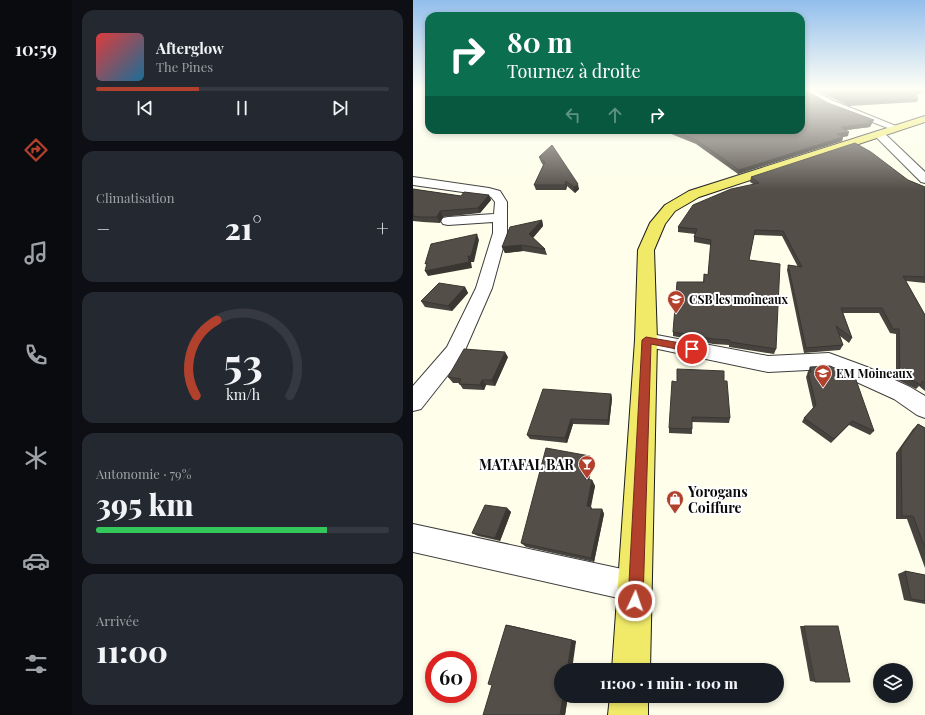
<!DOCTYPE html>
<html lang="fr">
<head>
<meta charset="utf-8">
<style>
	:root { --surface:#171b24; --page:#242831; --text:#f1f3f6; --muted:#9ea1a6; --line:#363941; --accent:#b1412c }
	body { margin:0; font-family:"Playfair Display",serif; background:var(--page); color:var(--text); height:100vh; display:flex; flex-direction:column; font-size:15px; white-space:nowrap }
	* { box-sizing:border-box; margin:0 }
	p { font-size:13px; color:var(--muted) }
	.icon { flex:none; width:22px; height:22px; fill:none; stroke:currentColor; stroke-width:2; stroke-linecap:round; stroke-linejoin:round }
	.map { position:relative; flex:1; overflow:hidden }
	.panel { display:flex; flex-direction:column; gap:10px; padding:10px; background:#0d0f14; width:341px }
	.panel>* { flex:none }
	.hud { position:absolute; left:12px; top:12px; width:380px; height:122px; border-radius:12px; box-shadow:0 2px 6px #0003; background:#0b6e4f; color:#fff; overflow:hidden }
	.buttons { position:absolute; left:460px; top:663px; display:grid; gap:8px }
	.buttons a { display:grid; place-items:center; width:40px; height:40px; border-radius:50%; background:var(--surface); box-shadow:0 2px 6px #0003; font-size:20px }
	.speed { position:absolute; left:12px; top:651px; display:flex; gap:8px; font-size:20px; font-weight:700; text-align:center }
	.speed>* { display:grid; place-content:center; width:52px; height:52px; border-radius:50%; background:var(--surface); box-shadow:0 2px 6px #0003; line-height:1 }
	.speed .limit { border:6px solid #d22; background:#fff; color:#111 }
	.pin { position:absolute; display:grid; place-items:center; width:34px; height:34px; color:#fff; margin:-17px; border:2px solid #fff; border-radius:50%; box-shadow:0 1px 4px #0007 }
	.me { position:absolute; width:44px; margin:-22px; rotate:3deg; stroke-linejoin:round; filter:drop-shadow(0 0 3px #0008) }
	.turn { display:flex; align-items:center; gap:14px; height:84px; padding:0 16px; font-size:18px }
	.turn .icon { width:52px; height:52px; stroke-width:2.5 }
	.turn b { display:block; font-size:28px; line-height:34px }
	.lanes { display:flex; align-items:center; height:38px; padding:0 16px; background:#0003; justify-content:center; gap:20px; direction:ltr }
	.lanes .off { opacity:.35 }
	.big { font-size:30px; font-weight:800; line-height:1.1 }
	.panel .widget { flex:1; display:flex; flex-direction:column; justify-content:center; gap:6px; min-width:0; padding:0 14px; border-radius:12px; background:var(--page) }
	.panel .dial { align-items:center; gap:0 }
	.dial svg { height:104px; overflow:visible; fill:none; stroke:var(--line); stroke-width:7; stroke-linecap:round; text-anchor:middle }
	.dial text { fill:var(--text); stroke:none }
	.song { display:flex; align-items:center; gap:12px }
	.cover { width:48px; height:48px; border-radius:6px; background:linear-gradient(135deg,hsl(0 70% 55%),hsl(200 70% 35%)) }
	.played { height:4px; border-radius:2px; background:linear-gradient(90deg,var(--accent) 35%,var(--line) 35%) }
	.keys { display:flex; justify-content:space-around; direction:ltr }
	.heat { display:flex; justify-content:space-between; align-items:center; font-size:22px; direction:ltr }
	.charge { height:6px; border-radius:3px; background:linear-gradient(90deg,#34c759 79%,var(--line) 0) }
	.trip { position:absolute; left:141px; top:663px; width:230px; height:40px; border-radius:20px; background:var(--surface); box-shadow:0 2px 6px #0003; font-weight:800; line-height:40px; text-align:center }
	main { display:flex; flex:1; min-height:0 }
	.menu { display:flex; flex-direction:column; width:72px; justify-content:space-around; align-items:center; background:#090b0e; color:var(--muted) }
	.menu .icon { width:28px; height:28px }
	.menu .on { color:var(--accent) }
	.menu b { font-size:18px; color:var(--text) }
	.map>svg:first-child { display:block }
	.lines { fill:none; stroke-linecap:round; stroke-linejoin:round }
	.street-casing { stroke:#3e3e3e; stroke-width:2 }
	.primary-casing { stroke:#1c1c1c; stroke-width:2 }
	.street { fill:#fff; fill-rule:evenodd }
	.primary { fill:#f0ea68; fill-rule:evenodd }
	.wall { fill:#47433e }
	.shaded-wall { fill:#3a3732 }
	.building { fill:#534e48; stroke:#3a3732 }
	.route { fill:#b1412c; stroke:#732a1d }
	.labels { text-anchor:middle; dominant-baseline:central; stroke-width:4; stroke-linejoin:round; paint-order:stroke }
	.poi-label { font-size:12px; font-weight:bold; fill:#0b0b0b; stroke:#fff; text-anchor:start }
	.near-poi-label { font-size:14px; font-weight:bold; fill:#0b0b0b; stroke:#fff; text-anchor:end }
</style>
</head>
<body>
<main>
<nav class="menu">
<b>10:59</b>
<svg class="icon on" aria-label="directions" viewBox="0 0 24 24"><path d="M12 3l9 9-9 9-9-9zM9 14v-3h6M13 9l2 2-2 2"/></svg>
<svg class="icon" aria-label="music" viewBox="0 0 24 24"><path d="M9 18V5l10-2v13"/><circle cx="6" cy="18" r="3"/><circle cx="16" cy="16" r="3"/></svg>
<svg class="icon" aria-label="phone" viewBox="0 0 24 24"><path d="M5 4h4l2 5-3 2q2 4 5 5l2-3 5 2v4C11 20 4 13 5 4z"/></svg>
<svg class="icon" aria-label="climate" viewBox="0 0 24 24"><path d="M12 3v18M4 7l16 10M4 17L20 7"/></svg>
<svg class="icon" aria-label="car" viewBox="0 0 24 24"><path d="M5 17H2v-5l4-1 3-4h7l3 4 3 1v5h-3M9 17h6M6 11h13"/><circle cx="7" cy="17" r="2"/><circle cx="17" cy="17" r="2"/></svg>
<svg class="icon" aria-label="filters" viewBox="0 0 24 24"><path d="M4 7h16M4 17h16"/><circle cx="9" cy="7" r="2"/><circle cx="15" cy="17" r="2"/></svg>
</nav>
<section class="panel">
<div class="widget">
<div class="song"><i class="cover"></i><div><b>Afterglow</b><p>The Pines</p></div></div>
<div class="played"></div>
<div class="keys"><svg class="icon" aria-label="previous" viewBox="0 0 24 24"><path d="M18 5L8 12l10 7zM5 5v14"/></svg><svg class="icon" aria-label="pause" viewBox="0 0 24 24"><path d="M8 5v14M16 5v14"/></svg><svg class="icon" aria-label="next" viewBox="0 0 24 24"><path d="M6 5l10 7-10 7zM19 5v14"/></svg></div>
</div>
<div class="widget"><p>Climatisation</p>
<div class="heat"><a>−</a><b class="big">21°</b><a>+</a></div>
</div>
<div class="widget dial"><svg viewBox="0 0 100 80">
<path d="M14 69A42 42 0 1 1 86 69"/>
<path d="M14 69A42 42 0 0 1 30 11" stroke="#b1412c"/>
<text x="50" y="56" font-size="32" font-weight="700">53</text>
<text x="50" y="72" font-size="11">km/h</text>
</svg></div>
<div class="widget"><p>Autonomie · 79%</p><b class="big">395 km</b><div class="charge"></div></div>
<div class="widget"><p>Arrivée</p><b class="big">11:00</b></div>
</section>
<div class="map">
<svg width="512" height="715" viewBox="0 0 512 715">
	<rect width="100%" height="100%" fill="#fefeea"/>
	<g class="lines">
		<!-- street casing -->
		<g class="street-casing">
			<g id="street">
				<polygon points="389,90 399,90 421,101 488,128 486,130 480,130 415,105"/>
				<polygon points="466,131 470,132 512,172 512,183 508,182 462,136 461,134 462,132"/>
				<polygon points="0,177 76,188 87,191 94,202 94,233 79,288 49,357 8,409 0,411 0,386 34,347 63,288 80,233 80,222 35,225 30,224 28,221 30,218 35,217 81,214 82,202 78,197 71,195 0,185"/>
				<polygon points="233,333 355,356 416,353 454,367 497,387 512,396 512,418 504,415 481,399 415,369 355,372 226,345 223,340 226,335"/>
				<polygon points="0,524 223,572 234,576 238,587 234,598 223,602 0,552"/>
			</g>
		</g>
		<!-- primary casing -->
		<g class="primary-casing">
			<g id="primary">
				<polygon points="512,116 512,122 286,197 262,211 252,224 241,250 244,340 237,670 199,670 222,340 225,250 237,223 252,205 276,191"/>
				<polygon points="197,696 235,696 235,715 195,715"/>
			</g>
		</g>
		<!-- street -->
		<use href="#street" class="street"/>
		<!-- primary -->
		<use href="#primary" class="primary"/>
	</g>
	<!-- wall -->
	<g class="wall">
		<polygon points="403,90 512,90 512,91 503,95 505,99 504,102 436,106"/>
		<polygon points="415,103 459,124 458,124 457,127 432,130 435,136 429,137 430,137 429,141 325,174 283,144 251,131 251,130 388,130"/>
		<polygon points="126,157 166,189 162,193 154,186 153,190 123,190 121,185 130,165 128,162"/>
		<polygon points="338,177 495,180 512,187 512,283 493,281 512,315 512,391 506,386 503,389 483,379 483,334 477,333 466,313 430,313 439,338 436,343 427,336 430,345 427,350 391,353 374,270 375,265 385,267 369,236 341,235 336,260 363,349 361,354 316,347 316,345 300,344 260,336 260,332 290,282 291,274 295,275 298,245 281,242 281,237 282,234 265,232 265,227 340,184 337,182"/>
		<polygon points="0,189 48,196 76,195 78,200 67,213 30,217 27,223 10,222 0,221"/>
		<polygon points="129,220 130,226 120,238 132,249 134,255 110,251 92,253 89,247"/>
		<polygon points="52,287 55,293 39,311 12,307 8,301"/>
		<polygon points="95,357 82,386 73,385 71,390 50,389 46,383 40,383 35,377"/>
		<polygon points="397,367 426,377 461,431 457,435 436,425 418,443 389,422 391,418 400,408 393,377"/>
		<polygon points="311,381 317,418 316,423 279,422 279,434 256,433 256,428"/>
		<polygon points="198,394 199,399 196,425 160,424 154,443 117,439 114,435"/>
		<polygon points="505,424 512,428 512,568 494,519 483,519 483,453 500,429"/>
		<polygon points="180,462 176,480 179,480 182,486 178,507 179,509 189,509 191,514 181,562 113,547 108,543"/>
		<polygon points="94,508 98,512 87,541 65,536 59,533"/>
		<polygon points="492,571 512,575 512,604 491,600 485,574"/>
		<polygon points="93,625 100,626 163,641 148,696 155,696 152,715 79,685"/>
		<polygon points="387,626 391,626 402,682 397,681"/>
	</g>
	<!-- shaded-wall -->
	<g class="shaded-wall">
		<polygon points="508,90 512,90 512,91 501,95 502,92"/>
		<polygon points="461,120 457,127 427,131 428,127"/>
		<polygon points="436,132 435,136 423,138 424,134"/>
		<polygon points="430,137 429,141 325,174 326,170"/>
		<polygon points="153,181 154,186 153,190 152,185"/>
		<polygon points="165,184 166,189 162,193 161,187"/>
		<polygon points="76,195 78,200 67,213 65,208"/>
		<polygon points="27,211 30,217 27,223 24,217"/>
		<polygon points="129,220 130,226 118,240 116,234"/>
		<polygon points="64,234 66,240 61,262 58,262 59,268 15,276 12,271"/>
		<polygon points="108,245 110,251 92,253 89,247"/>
		<polygon points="52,287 55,293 39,311 35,306"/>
		<polygon points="92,352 95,357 82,386 79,380"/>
		<polygon points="69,380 73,385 71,390 67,385"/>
		<polygon points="198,394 199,399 196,425 195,420"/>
		<polygon points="158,419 160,424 154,443 152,438"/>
		<polygon points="177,456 180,462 175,485 172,479"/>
		<polygon points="179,480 182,486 176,512 174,506"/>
		<polygon points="94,508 98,512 87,541 82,538"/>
		<polygon points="189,509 191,514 181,562 178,558"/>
		<polygon points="159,640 163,641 159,670 154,670"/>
		<polygon points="150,696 155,696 152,715 147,715"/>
	</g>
	<!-- building -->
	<g class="building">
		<polygon points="388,90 392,90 415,103 461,120 455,121 459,123 428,127 436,132 424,134 430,137 326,170 284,140 257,130 388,130"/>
		<polygon points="410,90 508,90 502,92 505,99 437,102"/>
		<polygon points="442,143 458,152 495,180 512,187 512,277 490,276 512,315 512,383 509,381 508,385 487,374 486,329 480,329 469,308 428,308 439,338 423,326 430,345 393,348 375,265 389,267 370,231 342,230 336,260 367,264 363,349 317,342 317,340 301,339 260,332 264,282 291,282 291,274 295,275 298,240 281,237 284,229 265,227 280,205 318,189 346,183 338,177"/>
		<polygon points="139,145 165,184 161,187 153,181 152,185 121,185 132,162 126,157"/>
		<polygon points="0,189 48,196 51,192 76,195 65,208 27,211 24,217 7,217 0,216"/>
		<polygon points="129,220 116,234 132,249 108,245 89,247 97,227"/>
		<polygon points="64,234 58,256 55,256 56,262 12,271 14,263 12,264 18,244"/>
		<polygon points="26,283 52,287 35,306 8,301"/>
		<polygon points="51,349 92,352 79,380 69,380 67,385 46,384 48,379 35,377"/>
		<polygon points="417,366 424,369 426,377 442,377 461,431 439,421 421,439 391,418 403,405 395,372 398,372 397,367"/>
		<polygon points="264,369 311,371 311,381 314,381 317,418 279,417 279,429 256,428 259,381 264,382"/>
		<polygon points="130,389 198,394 195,420 158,419 152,438 114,435"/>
		<polygon points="505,424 512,428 512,548 500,516 489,516 488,448"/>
		<polygon points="133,448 177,456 172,479 179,480 174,506 178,507 178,509 189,509 178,558 108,543"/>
		<polygon points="72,505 94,508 82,538 59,533"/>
		<polygon points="492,571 512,575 512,601 498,599"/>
		<polygon points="93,625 159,640 154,670 148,670 148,696 150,696 147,715 70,715 79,685 75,684"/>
		<polygon points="391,626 425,626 437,682 402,682"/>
	</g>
	<!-- sky -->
	<linearGradient id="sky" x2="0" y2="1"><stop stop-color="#92beec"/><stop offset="0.47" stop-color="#fffff6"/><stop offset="1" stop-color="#fffff6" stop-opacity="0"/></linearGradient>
	<rect width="512" height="190" fill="url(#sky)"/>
	<!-- route -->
	<polygon class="route" points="233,337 279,345 283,349 279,352 238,344 230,601 227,606 222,608 218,606 215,601 229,340"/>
	<!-- icons -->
	<defs>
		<g id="school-pin" transform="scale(0.9)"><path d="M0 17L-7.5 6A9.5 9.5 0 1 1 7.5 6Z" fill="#b1412c" stroke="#fff"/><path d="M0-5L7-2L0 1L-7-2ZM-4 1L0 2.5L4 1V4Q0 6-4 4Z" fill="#fff"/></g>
		<g id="bar-pin" transform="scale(0.9)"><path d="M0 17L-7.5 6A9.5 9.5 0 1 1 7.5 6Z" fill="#b1412c" stroke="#fff"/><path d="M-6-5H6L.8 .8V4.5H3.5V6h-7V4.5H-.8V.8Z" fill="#fff"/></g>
		<g id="shop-pin" transform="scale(0.9)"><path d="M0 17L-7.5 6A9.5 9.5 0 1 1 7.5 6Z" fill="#b1412c" stroke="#fff"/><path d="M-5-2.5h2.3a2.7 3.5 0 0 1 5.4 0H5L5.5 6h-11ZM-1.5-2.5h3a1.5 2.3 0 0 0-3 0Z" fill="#fff"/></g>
	</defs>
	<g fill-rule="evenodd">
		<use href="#school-pin" x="263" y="299"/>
		<use href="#school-pin" x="410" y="373"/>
		<use href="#bar-pin" x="174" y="464"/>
		<use href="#shop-pin" x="262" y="499"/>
	</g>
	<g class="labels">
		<!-- poi labels -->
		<g class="poi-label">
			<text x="276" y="299">CSB les moineaux</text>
			<text x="423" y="373">EM Moineaux</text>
		</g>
		<!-- near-poi labels -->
		<g class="near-poi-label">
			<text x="161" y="464">MATAFAL BAR</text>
			<text x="275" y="491" text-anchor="start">Yorogans<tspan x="275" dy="16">Coiffure</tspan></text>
		</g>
	</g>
</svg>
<div class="buttons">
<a><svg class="icon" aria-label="layers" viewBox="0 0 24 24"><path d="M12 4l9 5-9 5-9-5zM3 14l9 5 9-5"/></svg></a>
</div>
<div class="speed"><div class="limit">60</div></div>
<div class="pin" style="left:279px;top:349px;background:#d93025"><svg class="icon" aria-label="arrive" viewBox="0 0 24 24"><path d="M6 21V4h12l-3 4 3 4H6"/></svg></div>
<svg class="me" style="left:222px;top:601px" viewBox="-20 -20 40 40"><circle r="17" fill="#b1412c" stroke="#fff" stroke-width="3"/><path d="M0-11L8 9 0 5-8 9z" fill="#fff"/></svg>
<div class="trip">11:00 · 1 min · 100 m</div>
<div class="hud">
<div class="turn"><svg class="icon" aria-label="right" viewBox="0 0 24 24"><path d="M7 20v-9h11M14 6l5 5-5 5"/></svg><div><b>80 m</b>Tournez à droite</div></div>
<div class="lanes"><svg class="icon off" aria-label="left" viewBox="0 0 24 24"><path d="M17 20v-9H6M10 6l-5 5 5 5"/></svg><svg class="icon off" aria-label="ahead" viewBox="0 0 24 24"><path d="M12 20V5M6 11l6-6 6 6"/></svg><svg class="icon" aria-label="right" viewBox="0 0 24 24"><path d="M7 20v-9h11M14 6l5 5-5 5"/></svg></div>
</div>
</div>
</main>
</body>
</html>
